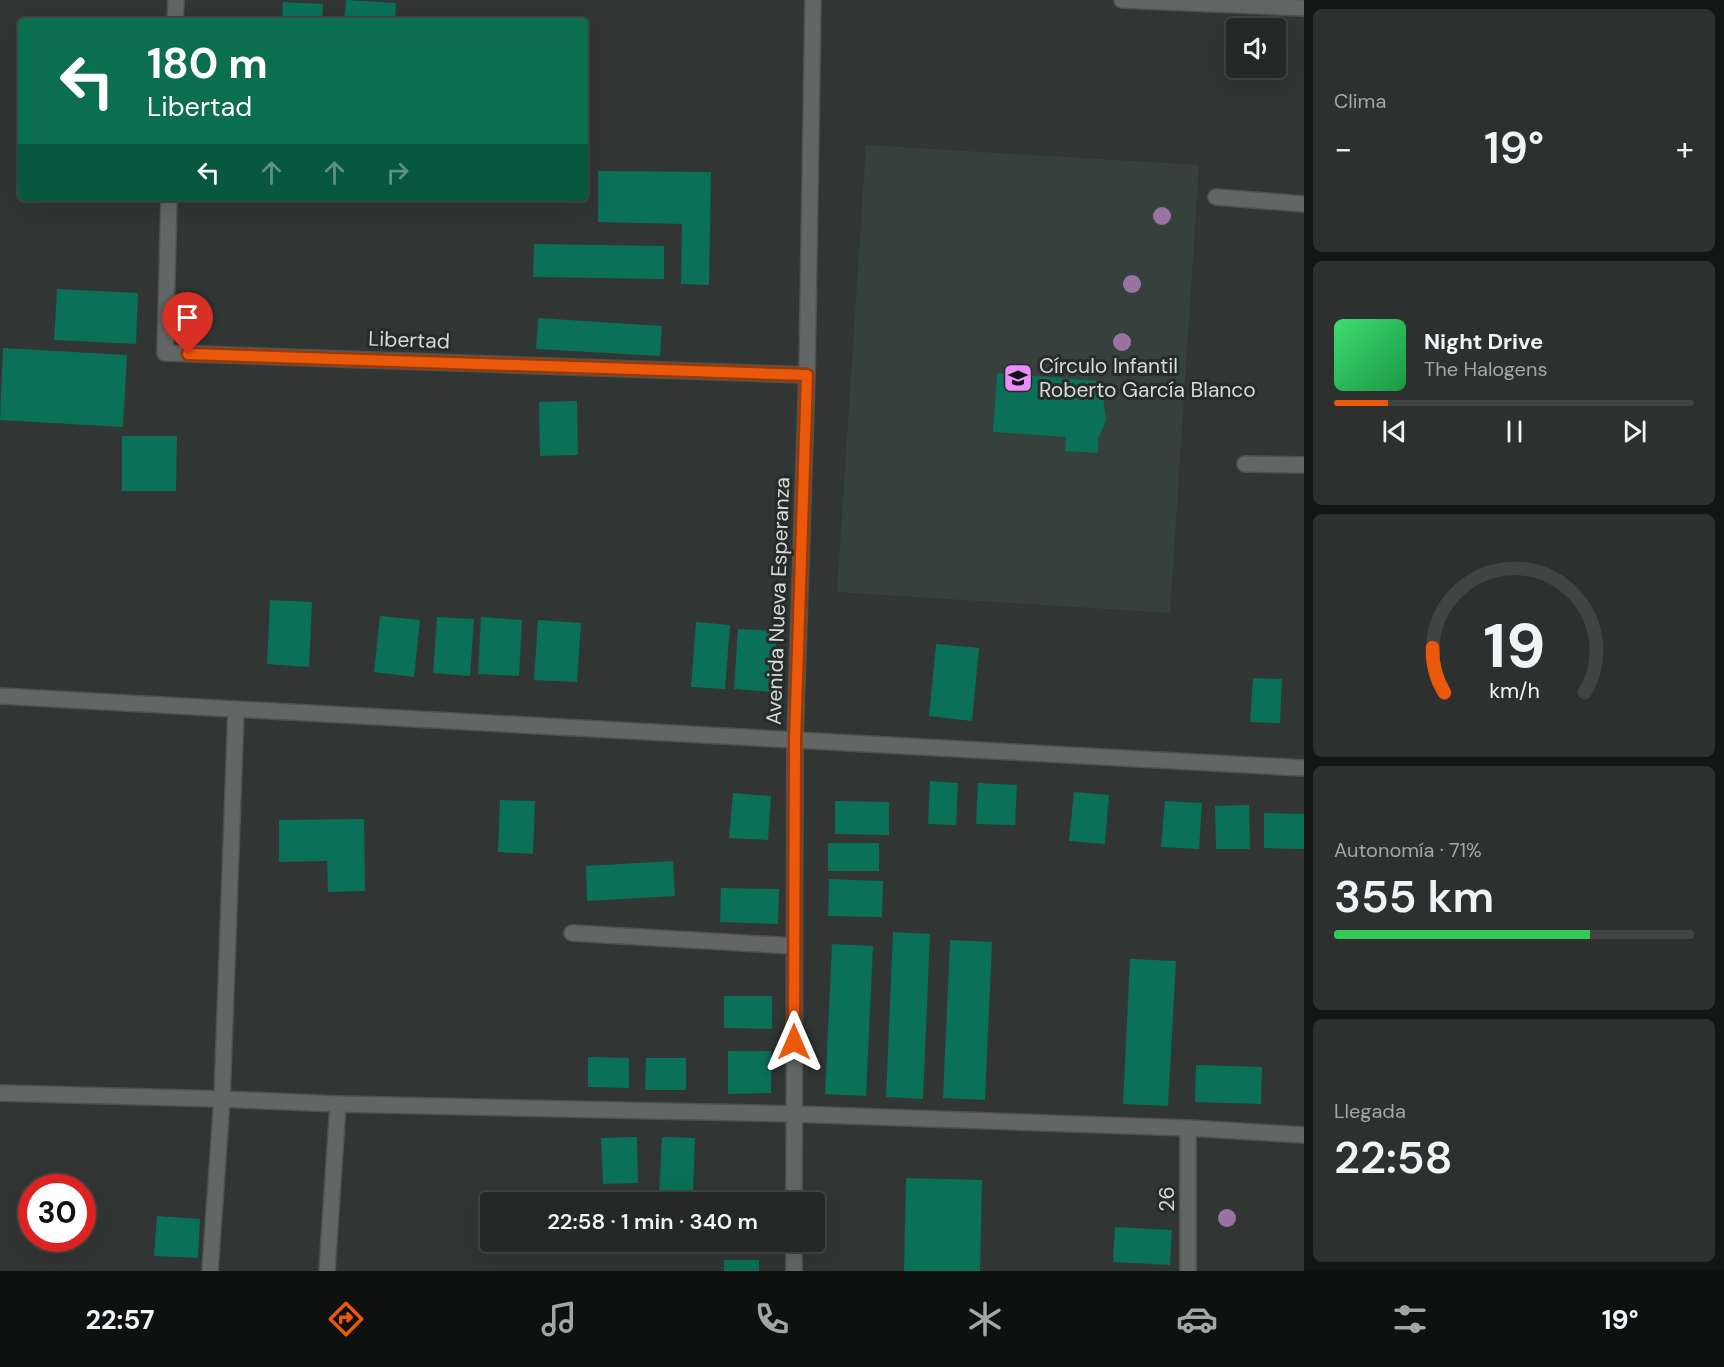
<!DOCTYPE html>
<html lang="es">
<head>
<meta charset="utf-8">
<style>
	:root { --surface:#252827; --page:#2d302f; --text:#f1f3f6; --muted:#a3a6a7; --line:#424444; --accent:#ea580c }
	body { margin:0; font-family:"DM Sans",sans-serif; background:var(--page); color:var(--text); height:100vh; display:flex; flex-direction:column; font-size:22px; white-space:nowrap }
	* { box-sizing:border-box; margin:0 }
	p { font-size:20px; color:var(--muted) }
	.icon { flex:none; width:33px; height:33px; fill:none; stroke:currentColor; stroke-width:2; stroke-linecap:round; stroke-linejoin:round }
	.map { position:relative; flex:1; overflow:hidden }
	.sheet { display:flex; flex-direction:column; gap:9px; padding:9px; background:#141615; width:420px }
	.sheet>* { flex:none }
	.hud { position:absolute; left:18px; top:18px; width:570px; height:183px; border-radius:6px; box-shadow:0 6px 24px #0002,0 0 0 2px var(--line); background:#0b6e4f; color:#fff; overflow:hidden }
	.controls { position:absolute; left:1226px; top:18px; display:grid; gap:12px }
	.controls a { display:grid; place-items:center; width:60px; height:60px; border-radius:6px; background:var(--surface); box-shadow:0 6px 24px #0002,0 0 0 2px var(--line); font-size:30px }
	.speed { position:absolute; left:18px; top:1174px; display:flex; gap:12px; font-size:30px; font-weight:700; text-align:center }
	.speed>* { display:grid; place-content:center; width:78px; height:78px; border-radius:50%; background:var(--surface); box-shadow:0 6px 24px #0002,0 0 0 2px var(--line); line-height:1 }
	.speed .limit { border:9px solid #d22; background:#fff; color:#111 }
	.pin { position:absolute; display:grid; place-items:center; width:51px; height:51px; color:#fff; margin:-62px -26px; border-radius:50% 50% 50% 0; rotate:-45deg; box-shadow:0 0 6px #0007 }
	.pin .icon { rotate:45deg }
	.me { position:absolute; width:66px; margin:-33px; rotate:0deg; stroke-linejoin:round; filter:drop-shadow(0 0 4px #0008) }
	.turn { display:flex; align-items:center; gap:21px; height:126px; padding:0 30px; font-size:27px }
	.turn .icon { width:78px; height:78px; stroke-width:2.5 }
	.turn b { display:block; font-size:42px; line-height:51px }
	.lanes { display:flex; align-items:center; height:57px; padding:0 30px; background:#0003; justify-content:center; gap:30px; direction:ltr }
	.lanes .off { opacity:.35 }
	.big { font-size:45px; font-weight:600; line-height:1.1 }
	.sheet .widget { flex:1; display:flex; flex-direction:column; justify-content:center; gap:9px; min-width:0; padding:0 21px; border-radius:9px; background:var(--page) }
	.sheet .dial { align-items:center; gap:0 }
	.dial svg { height:156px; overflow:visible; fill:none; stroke:var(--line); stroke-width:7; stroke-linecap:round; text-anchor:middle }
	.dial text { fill:var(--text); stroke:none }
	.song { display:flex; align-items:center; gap:18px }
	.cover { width:72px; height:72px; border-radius:9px; background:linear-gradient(135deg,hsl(140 70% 55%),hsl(140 70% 35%)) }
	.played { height:6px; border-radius:3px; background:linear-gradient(90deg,var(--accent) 15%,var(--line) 15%) }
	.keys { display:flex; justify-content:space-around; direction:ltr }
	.heat { display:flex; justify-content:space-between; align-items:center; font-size:33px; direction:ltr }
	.charge { height:9px; border-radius:4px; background:linear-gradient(90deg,#34c759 71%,var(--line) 0) }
	.trip { position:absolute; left:480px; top:1192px; width:345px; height:60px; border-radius:6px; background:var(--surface); box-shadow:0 6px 24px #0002,0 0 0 2px var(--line); font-weight:600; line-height:60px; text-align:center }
	.dock { display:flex; height:96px; justify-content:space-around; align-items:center; background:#0f1010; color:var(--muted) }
	.dock .icon { width:42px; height:42px }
	.dock .active { color:var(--accent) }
	.dock b { font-size:27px; color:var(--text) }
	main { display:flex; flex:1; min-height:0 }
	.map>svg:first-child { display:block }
	.built { fill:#36413d }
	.building { fill:#0a7058 }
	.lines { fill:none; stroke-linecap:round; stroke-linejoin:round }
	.minor-casing { stroke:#4e5250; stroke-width:18 }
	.tertiary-casing { stroke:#4e5250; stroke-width:18 }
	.minor { stroke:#626765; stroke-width:15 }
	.tertiary { stroke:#626765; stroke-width:15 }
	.tree { fill:#9b73a3 }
	.route-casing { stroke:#983908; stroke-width:15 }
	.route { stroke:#ea580c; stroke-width:10 }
	.labels { text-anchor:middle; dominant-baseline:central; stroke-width:6; stroke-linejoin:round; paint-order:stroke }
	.street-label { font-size:21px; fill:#d8dad9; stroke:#272b2a }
	.poi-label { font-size:21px; fill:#d8dad9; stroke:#272b2a; text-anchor:start }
</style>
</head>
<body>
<main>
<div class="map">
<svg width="1304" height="1271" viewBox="0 0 1304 1271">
	<rect width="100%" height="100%" fill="#313534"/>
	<!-- built -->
	<polygon class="built" points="866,145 1199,165 1170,613 837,592"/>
	<!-- building -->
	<g class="building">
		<polygon points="346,0 396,3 395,21 344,21"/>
		<polygon points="283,2 323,4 322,21 282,21"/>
		<polygon points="598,171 711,172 709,285 681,284 682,224 598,222"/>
		<polygon points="534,244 664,246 664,279 533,277"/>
		<polygon points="57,289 138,293 136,344 54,340"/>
		<polygon points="538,318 662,326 660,356 536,349"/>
		<polygon points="3,348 127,355 123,427 0,420"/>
		<polygon points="997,373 1101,381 1106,420 1098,439 1098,453 1065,451 1066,437 993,432"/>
		<polygon points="577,401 578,455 540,456 539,402"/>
		<polygon points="122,436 177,436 176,491 122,491"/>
		<polygon points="270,600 312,602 309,667 267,664"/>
		<polygon points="380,616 420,620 414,677 374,672"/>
		<polygon points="437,617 474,619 470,676 433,673"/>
		<polygon points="481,617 522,620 519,676 478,674"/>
		<polygon points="538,620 581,623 577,682 534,680"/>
		<polygon points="696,622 730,625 725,689 691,687"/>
		<polygon points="738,629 777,631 773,692 734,689"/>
		<polygon points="936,644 979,648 972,721 929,716"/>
		<polygon points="1253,678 1282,679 1280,723 1250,722"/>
		<polygon points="930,781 958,783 956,825 928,824"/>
		<polygon points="978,783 1017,785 1015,825 976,824"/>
		<polygon points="1074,792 1109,795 1105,844 1069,841"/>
		<polygon points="733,793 771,796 768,840 729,838"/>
		<polygon points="500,800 535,801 533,854 498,852"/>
		<polygon points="835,801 889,802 889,835 835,834"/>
		<polygon points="1165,801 1202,803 1199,849 1161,847"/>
		<polygon points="1249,805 1250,849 1216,849 1215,806"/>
		<polygon points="1264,813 1304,814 1304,849 1264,848"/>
		<polygon points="364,819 365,891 328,892 327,861 279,862 279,820"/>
		<rect x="828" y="843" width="51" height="28"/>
		<polygon points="673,861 675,896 587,901 586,866"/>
		<polygon points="829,879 883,881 882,917 828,916"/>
		<polygon points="721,888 779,889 778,924 720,922"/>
		<polygon points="893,932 930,934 923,1099 886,1097"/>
		<polygon points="950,940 992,942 985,1100 943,1098"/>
		<polygon points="832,944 873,946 866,1096 825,1094"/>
		<polygon points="1130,959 1176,961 1168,1106 1123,1104"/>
		<polygon points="724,996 772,996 772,1029 724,1028"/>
		<polygon points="728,1051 771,1051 771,1093 728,1094"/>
		<polygon points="588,1057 629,1058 629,1088 588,1087"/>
		<polygon points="646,1058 686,1058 686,1090 645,1090"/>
		<polygon points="1196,1065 1262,1067 1261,1104 1195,1102"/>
		<polygon points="637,1137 638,1183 603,1184 601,1138"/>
		<polygon points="662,1137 695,1138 693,1195 659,1194"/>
		<polygon points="906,1178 982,1180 980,1271 904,1271"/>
		<rect x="703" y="1195" width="63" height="8"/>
		<polygon points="157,1216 200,1219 198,1258 154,1256"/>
		<polygon points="1115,1227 1172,1230 1170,1265 1113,1262"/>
		<rect x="724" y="1260" width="35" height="11"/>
	</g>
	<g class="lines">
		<!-- minor casing -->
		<g class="minor-casing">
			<g id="minor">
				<polyline points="1122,0 1304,8"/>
				<polyline points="175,21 176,0"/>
				<polyline points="1216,197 1304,204"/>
				<polyline points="169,198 165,353 807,375"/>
				<polyline points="1245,464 1304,465"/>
				<polyline points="572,933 794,946"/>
				<polyline points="0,1093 222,1099 338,1104 794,1114 1188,1128 1304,1135"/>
				<polyline points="794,1203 795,740 1304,768"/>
				<polyline points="210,1271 222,1099 236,710"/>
				<polyline points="327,1271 338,1104"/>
				<polyline points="794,1271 794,1242"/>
				<polyline points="1188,1271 1188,1128"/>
			</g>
		</g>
		<!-- tertiary casing -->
		<g class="tertiary-casing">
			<polyline id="tertiary" points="0,696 795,740 807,375 813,0"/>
		</g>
		<!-- minor -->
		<use href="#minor" class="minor"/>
		<!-- tertiary -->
		<use href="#tertiary" class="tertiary"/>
	</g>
	<!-- trees -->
	<g class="tree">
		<circle cx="1162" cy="216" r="9"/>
		<circle cx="1132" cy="284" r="9"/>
		<circle cx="1122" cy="342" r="9"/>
		<circle cx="1227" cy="1218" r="9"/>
	</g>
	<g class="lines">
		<!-- route casing -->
		<g class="route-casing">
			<polyline id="route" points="188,354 807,375 795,740 794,1042"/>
		</g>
		<!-- route -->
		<use href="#route" class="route"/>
	</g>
	<!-- icons -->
	<defs>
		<g id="school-square" transform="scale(1.5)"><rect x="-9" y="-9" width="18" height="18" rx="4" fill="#ec8cfb" stroke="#272b2a"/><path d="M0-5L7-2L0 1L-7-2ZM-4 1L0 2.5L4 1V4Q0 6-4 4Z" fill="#111"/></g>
	</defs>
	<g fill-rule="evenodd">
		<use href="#school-square" x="1018" y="378"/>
	</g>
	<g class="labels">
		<!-- street labels -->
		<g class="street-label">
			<text transform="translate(409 340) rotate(2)">Libertad</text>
			<text transform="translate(778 601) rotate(-88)">Avenida Nueva Esperanza</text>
			<text transform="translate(1167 1199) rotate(-90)">26</text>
		</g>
		<!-- poi labels -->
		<g class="poi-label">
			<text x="1039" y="366">Círculo Infantil<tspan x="1039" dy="24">Roberto García Blanco</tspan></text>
		</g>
	</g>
</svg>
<div class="controls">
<a><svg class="icon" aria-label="sound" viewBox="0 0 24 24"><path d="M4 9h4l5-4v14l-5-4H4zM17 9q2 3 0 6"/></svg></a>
</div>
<div class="speed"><div class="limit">30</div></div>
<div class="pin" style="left:188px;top:354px;background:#d93025"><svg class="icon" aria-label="arrive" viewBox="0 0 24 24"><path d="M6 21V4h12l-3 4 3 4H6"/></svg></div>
<svg class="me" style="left:794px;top:1042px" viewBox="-20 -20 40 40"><path d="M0-17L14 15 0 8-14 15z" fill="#ea580c" stroke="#fff" stroke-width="4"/></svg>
<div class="trip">22:58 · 1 min · 340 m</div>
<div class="hud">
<div class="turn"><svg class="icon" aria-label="left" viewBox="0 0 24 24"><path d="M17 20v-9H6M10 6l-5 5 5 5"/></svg><div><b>180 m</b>Libertad</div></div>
<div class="lanes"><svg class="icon" aria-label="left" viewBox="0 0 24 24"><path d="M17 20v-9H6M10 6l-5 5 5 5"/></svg><svg class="icon off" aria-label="ahead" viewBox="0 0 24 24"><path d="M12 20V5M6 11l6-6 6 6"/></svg><svg class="icon off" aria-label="ahead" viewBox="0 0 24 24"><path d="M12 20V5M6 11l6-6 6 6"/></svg><svg class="icon off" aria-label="right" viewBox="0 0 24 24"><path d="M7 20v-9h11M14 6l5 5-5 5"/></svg></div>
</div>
</div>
<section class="sheet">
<div class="widget"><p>Clima</p>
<div class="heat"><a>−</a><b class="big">19°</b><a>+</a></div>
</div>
<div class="widget">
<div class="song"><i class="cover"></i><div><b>Night Drive</b><p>The Halogens</p></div></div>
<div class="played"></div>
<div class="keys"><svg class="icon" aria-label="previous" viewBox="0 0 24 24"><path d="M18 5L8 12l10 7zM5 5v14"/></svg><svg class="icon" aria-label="pause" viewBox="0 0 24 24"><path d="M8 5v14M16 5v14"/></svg><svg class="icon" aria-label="next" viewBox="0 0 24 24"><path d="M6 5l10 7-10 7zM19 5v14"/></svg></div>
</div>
<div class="widget dial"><svg viewBox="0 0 100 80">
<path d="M14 69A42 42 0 1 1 86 69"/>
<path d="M14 69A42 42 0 0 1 8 46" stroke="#ea580c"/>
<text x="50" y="56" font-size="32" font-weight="700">19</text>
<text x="50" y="72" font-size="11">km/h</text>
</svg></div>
<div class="widget"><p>Autonomía · 71%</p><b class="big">355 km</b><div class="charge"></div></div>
<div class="widget"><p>Llegada</p><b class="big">22:58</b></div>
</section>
</main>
<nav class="dock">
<b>22:57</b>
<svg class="icon active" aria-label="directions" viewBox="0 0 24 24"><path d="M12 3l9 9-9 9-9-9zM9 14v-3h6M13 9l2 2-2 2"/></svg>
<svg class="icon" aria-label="music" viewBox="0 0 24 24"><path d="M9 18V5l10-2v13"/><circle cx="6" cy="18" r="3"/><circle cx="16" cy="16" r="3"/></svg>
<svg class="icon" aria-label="phone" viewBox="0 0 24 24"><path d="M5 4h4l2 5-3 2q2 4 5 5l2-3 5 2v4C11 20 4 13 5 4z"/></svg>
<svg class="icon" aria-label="climate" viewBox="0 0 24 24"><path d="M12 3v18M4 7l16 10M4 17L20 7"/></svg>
<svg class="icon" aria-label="car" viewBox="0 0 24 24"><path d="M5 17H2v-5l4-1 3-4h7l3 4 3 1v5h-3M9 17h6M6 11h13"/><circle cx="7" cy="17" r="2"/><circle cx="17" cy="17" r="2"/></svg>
<svg class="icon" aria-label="filters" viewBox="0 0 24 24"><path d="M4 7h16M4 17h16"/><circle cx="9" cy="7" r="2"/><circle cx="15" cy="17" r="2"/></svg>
<b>19°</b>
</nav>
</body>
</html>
